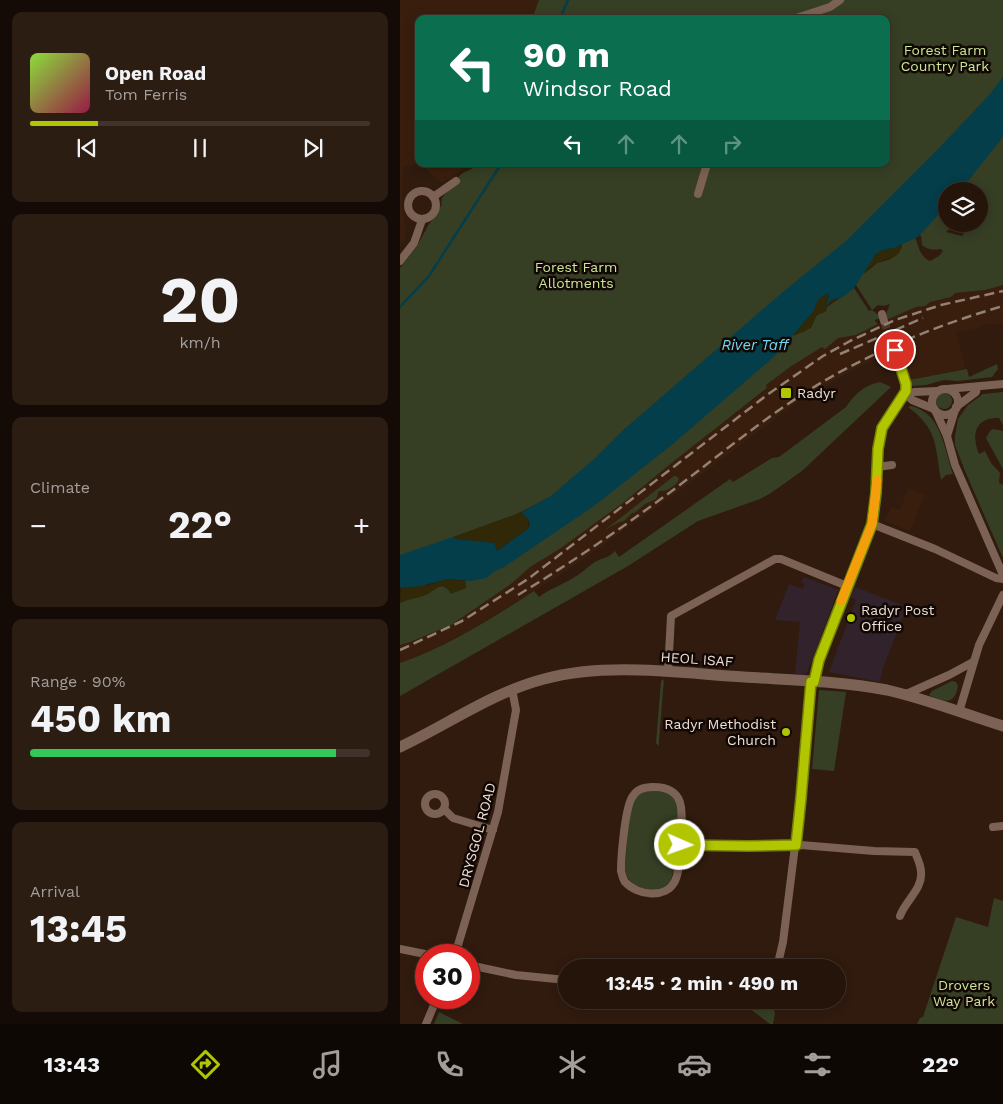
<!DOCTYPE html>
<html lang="en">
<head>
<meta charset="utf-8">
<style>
	:root { --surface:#24140a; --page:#2c1d13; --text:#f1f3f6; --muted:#a39e9c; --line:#41332b; --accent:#b1c500 }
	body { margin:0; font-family:"Work Sans",sans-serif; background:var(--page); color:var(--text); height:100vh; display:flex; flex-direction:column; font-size:19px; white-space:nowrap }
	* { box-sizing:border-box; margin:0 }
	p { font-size:16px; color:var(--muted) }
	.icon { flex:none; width:28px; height:28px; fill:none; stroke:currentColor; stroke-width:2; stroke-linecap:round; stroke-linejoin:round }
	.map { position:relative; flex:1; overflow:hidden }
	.details { display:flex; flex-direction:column; gap:12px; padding:12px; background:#140b06; width:400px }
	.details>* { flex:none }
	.top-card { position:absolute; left:15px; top:15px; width:475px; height:152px; border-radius:10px; box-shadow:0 2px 12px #0003,0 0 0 1px var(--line); background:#0b6e4f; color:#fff; overflow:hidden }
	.fabs { position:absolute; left:538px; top:182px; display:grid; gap:10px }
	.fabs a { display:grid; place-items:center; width:50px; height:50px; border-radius:50%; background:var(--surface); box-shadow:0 2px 12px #0003,0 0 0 1px var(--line); font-size:25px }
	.speed { position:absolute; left:15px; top:944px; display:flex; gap:10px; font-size:25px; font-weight:700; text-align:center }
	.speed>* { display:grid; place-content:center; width:65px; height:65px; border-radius:50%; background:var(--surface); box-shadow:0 2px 12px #0003,0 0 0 1px var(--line); line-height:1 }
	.speed .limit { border:8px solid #d22; background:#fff; color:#111 }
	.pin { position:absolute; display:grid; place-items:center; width:42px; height:42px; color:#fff; margin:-21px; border:2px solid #fff; border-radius:50%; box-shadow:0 1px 5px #0007 }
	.me { position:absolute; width:55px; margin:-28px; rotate:92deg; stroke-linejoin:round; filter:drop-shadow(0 0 4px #0008) }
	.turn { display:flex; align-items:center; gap:18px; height:105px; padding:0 25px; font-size:22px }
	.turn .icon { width:65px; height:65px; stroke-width:2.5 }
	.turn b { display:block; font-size:35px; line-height:42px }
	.lanes { display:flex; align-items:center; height:48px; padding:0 25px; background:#0003; justify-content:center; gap:25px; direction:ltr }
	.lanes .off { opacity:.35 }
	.big { font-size:38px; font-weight:700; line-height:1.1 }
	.details .card { flex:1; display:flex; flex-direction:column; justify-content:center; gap:8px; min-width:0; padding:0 18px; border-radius:10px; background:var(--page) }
	.details .dial { align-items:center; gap:0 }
	.dial b { font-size:65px; line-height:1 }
	.song { display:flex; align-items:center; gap:15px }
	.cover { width:60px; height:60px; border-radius:8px; background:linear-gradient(135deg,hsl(90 70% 55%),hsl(340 70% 35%)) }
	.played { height:5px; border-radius:2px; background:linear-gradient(90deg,var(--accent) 20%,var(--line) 20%) }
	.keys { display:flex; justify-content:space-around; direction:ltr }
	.heat { display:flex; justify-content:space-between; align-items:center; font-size:28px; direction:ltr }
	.charge { height:8px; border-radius:4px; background:linear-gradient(90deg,#34c759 90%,var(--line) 0) }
	.trip { position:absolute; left:158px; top:959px; width:288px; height:50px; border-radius:25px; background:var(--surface); box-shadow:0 2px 12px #0003,0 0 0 1px var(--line); font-weight:700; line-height:50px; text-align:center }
	.tabs { display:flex; height:80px; justify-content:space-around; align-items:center; background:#0e0804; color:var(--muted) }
	.tabs .icon { width:35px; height:35px }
	.tabs .active { color:var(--accent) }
	.tabs b { font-size:22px; color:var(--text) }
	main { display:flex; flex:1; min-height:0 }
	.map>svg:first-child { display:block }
	.commercial { fill:#32222c }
	.built { fill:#391e0d }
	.green { fill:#363f24 }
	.sand { fill:#302806 }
	.water { fill:#033e4a }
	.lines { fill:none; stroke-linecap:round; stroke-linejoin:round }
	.stream { stroke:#033e4a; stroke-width:2.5 }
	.street-tunnel { stroke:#4c382c; stroke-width:8; stroke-dasharray:8 4; stroke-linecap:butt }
	.street { stroke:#7c6254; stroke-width:8 }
	.secondary { stroke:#7c6254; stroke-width:11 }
	.rail { stroke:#938176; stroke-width:2.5; stroke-dasharray:10 5; stroke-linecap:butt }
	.route-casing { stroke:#738000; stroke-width:12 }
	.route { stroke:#b1c500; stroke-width:9 }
	.slow { stroke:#f59e0b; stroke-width:9 }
	.poi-dot { fill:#b1c500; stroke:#110804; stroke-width:2 }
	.labels { text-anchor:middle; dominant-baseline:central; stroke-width:5; stroke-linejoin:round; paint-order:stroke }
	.park-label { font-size:14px; fill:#cce598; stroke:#110804 }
	.poi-label { font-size:14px; fill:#eedfd7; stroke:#110804; text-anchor:start }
	.street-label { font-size:14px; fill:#eedfd7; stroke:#110804 }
	.water-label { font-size:15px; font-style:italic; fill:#6fd6f1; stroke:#110804 }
</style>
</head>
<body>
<main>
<section class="details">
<div class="card">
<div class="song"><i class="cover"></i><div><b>Open Road</b><p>Tom Ferris</p></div></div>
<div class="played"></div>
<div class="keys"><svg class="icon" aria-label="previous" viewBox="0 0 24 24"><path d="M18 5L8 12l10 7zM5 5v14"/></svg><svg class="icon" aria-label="pause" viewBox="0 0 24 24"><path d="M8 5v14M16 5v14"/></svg><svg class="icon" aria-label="next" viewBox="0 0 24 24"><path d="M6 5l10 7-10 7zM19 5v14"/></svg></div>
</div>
<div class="card dial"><b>20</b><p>km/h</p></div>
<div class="card"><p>Climate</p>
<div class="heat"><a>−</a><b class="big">22°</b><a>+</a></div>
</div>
<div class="card"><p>Range · 90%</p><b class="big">450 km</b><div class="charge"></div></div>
<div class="card"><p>Arrival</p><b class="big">13:45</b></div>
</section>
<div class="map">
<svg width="603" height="1024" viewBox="0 0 603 1024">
	<rect width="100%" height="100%" fill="#301b0e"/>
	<!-- commercial -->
	<g class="commercial">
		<polygon points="404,577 438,590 413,658 407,672 404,675 395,674 400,622 375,620 389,584 403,589 405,584 401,583"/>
		<polygon points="455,587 507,607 483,668 480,682 429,672 456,600 451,597"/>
	</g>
	<!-- built -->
	<g class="built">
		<polygon points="0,0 141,0 133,19 19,19 19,164 65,164 64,167 51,178 42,182 36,179 21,164 3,167 2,206 6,228 5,238 0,246"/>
		<polygon points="603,283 603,323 582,325 582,327 556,332 566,369 509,380 497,348 483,354 483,356 455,369 393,405 292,482 166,571 69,631 40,646 0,663 0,643 273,460 367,389 366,385 390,367 452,328 456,335 516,306 557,292"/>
		<polygon points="508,488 525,495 510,531 485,521 491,507 500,510"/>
	</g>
	<!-- green -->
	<g class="green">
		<path d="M139 0H603V77L598 84 595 92 451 241 341 336 336 333 251 408 170 487 105 520 98 521 43 541 35 552 0 555V268L17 246 29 224 34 218 41 206 42 198 47 191 57 185C58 168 70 175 76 164H486V19H132Z"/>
		<path d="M603 129V285L585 290 555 293 551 297 530 302 525 306 516 307 486 320V314L490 304 484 306 478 305 472 310 481 317 480 319H476L475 321 478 324 456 335 438 338 425 349 422 347 390 367 366 385 367 388 274 461 224 502 161 548 130 567 112 583 51 625 10 642 0 645V603L6 600 29 593 38 587 43 586 49 590 66 588 65 581 89 569 388 337 405 331 417 315 426 311 427 307 454 288 469 311 472 310 456 285 459 275 469 270 477 263 491 259 501 249 503 240 515 237C519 247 520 257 530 261L539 256 543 251 541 249C533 250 528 250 522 245L521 236 516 227 542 205 546 209V224H554L546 232 562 236 565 232 563 224H579V191H555Z"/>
		<polygon points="501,347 509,380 567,369 569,377 597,364 598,369 592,377 558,381 544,380 526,385 511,386 508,382 497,348"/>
		<path d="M480 382 491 387 402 471 371 493 360 499 298 521 228 566 0 696V663C48 646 91 619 134 591L139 597C149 589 162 585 173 578 181 574 187 567 195 562 202 558 209 558 215 551L219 557 330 479 333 482 372 458 379 457 446 407C454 395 464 385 480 382Z"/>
		<path d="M603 392V425L599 418C575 417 571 435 579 454L585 451 591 463 600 473 599 483 603 485V558L565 471 555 445V436L558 419 568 405 583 394Z"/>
		<circle cx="544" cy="401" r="8"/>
		<path d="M511 406C542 413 544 449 553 474L546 475 541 480C535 446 538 429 508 407Z"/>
		<polygon points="593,429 603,431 603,469 586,438 590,431"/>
		<path d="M274 476H276L279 479C276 486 266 492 259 491L256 499 245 504 233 514V512L224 521 217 523 205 530Z"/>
		<polygon points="264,679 259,741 259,746 256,743 261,681"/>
		<path d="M552 681 556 682 558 686C554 706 545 702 529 695L532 691Z"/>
		<polygon points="419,690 446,692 434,771 412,769"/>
		<path d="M254 791C261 792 270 792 274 799 276 802 278 807 279 810 280 819 275 875 270 882 257 898 228 889 225 870 227 853 226 806 238 795 243 791 248 791 254 791Z"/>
		<polygon points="594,898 603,901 603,1024 517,1024 520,1018 523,1017 556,917 588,927"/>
		<polygon points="331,1000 371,1000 375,1013 373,1024 370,1024 349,1008 330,1002"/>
		<polygon points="39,1012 63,1024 34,1024"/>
	</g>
	<!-- sand -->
	<g class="sand">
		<path d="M502 245C499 261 487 257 476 263 472 265 468 271 463 274 468 266 473 254 481 251 488 248 495 248 502 245Z"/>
		<polygon points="427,293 429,296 425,306 431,300 438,299 427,306 425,312 417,315 411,328 393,336 413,312 418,300"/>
		<polygon points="122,512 127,517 129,528 97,551 95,543 56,539 53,537"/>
		<path d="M48 579 65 581 66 588 51 594C49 590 46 587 42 586 36 586 32 592 28 594 19 599 9 598 0 603L1 587 28 585Z"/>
	</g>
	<!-- water -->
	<path class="water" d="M603 77V137L560 191H546V206L518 237 494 248 483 250 476 254 454 288 443 297 431 300 425 307 429 296 427 293 418 300 413 312 377 354 273 444 194 506 104 567 95 571 86 578 71 581 48 579 21 586 0 588V555L53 537 56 539 95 543 97 551 129 528C131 520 126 518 122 512L151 496 193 460 221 432 384 291 446 241 541 146 590 94Z"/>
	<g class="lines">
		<!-- stream -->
		<g class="stream">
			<polyline points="160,19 168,0"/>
			<polyline points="0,307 29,276 101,164"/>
		</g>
		<!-- street-tunnel -->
		<polyline class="street-tunnel" points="484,321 495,350"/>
		<!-- street -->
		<g class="street">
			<polyline points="393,19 430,7 440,0"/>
			<circle cx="22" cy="205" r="14"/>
			<polyline points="298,194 307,164"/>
			<polyline points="33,197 56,181"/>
			<polyline points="0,261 14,243 22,220"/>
			<polyline points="482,314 484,321"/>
			<polyline points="547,389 603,384"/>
			<circle cx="545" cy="402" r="13"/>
			<polyline points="506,394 512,400 534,409"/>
			<polyline points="508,395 514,392 538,391"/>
			<polyline points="556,407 576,392 577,387"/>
			<polyline points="535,410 547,436 555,465 603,575"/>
			<polyline points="547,436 555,410"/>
			<polyline points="477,467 492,465"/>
			<polyline points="472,524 535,549 596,578 603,579"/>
			<polyline points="268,672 271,616 375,559 381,559 447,586"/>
			<polyline points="414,682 419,660 472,524 476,493 478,449 482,427 506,391 495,350"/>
			<polyline points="504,695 549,675 573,662"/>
			<polyline points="559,712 579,645 603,595"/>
			<circle cx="35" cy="804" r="10"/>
			<polyline points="44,809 53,818 93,830"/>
			<polyline points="593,827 603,826"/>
			<path d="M279 845C279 856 280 871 275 881 266 900 237 895 225 882 223 879 222 875 221 871 221 858 225 805 233 796 237 789 245 787 253 787 291 787 281 820 279 845L349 846 401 845 474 851 515 852C517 858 521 865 521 872 523 889 505 901 500 916"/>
			<polyline points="0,949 30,955"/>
			<polyline points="55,955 98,812 116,710 112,689"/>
			<polyline points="69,965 116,975 166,980"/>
			<polyline points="374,968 379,959 383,942 401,798 411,682"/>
			<polyline points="26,1024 37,998"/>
		</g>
		<!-- secondary -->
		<path class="secondary" d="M0 747C49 724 91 693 144 679 207 662 279 673 344 677 391 680 440 681 487 690 526 699 565 714 603 726"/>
		<!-- rail -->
		<g class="rail">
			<polyline points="440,354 523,318"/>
			<path d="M118 595C174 561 228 524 281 484 322 453 362 420 406 392 466 354 534 326 603 306"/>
			<polyline points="0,650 62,621 128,579 367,395 423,356 450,341 495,320 541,305 603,291"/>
		</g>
	</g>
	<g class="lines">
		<!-- route casing -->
		<g class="route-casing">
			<polyline id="route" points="280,845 349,846 396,845 401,798 411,682 414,682 419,660 472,524 476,493 478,449 482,428 506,391 506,384 495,350"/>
		</g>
		<!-- route -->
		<use href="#route" class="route"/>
		<!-- slow -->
		<polyline class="slow" points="441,601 472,524 477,480"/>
	</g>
	<!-- markers -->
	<g class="poi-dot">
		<rect x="380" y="387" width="12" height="12" rx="2.5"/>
		<circle cx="451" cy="618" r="5"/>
		<circle cx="386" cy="732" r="5"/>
	</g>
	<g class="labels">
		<!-- park labels -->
		<g class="park-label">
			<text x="545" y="50">Forest Farm<tspan x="545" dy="16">Country Park</tspan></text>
			<text x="176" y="267">Forest Farm<tspan x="176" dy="16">Allotments</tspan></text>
			<text x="564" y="985">Drovers<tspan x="564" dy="16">Way Park</tspan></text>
		</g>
		<!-- poi labels -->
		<g class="poi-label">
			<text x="397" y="393">Radyr</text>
			<text x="461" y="610">Radyr Post<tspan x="461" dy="16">Office</tspan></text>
			<text x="376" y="724" text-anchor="end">Radyr Methodist<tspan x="376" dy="16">Church</tspan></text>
		</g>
		<!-- street labels -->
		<g class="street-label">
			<text transform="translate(297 659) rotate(4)">HEOL ISAF</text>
			<text transform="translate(77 835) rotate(-75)">DRYSGOL ROAD</text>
		</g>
		<!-- water labels -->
		<g class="water-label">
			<text x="355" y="345">River Taff</text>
		</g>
	</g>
</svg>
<div class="fabs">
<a><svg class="icon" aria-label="layers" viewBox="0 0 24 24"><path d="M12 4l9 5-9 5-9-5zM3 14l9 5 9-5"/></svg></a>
</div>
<div class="speed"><div class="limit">30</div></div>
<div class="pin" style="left:495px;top:350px;background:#d93025"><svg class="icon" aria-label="arrive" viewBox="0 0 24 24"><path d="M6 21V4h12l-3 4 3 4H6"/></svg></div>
<svg class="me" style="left:280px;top:845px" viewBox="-20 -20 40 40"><circle r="17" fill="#b1c500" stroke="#fff" stroke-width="3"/><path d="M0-11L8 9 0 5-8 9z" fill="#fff"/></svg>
<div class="trip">13:45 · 2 min · 490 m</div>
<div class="top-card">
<div class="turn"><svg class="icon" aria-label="left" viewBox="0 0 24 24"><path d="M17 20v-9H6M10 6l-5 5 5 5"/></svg><div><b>90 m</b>Windsor Road</div></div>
<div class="lanes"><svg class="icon" aria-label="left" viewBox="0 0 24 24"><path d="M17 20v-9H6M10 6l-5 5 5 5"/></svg><svg class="icon off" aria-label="ahead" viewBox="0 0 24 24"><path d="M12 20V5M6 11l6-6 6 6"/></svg><svg class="icon off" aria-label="ahead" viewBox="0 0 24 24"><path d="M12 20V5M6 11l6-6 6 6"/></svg><svg class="icon off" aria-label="right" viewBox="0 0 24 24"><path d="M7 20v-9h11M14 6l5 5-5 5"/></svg></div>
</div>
</div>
</main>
<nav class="tabs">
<b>13:43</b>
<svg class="icon active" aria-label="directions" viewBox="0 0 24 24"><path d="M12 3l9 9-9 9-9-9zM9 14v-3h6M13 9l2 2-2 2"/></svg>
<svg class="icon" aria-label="music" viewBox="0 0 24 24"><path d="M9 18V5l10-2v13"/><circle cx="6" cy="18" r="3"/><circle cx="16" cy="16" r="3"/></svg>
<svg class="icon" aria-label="phone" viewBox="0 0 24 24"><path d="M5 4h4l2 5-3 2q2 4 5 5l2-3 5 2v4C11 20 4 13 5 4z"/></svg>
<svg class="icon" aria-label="climate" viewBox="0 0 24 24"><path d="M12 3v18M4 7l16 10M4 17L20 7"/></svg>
<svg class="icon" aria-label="car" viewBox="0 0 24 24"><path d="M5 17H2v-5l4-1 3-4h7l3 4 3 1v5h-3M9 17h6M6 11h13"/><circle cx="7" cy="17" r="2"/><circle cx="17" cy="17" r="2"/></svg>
<svg class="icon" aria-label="filters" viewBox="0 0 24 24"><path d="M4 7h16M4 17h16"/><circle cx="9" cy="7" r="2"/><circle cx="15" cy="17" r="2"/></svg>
<b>22°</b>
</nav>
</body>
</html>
